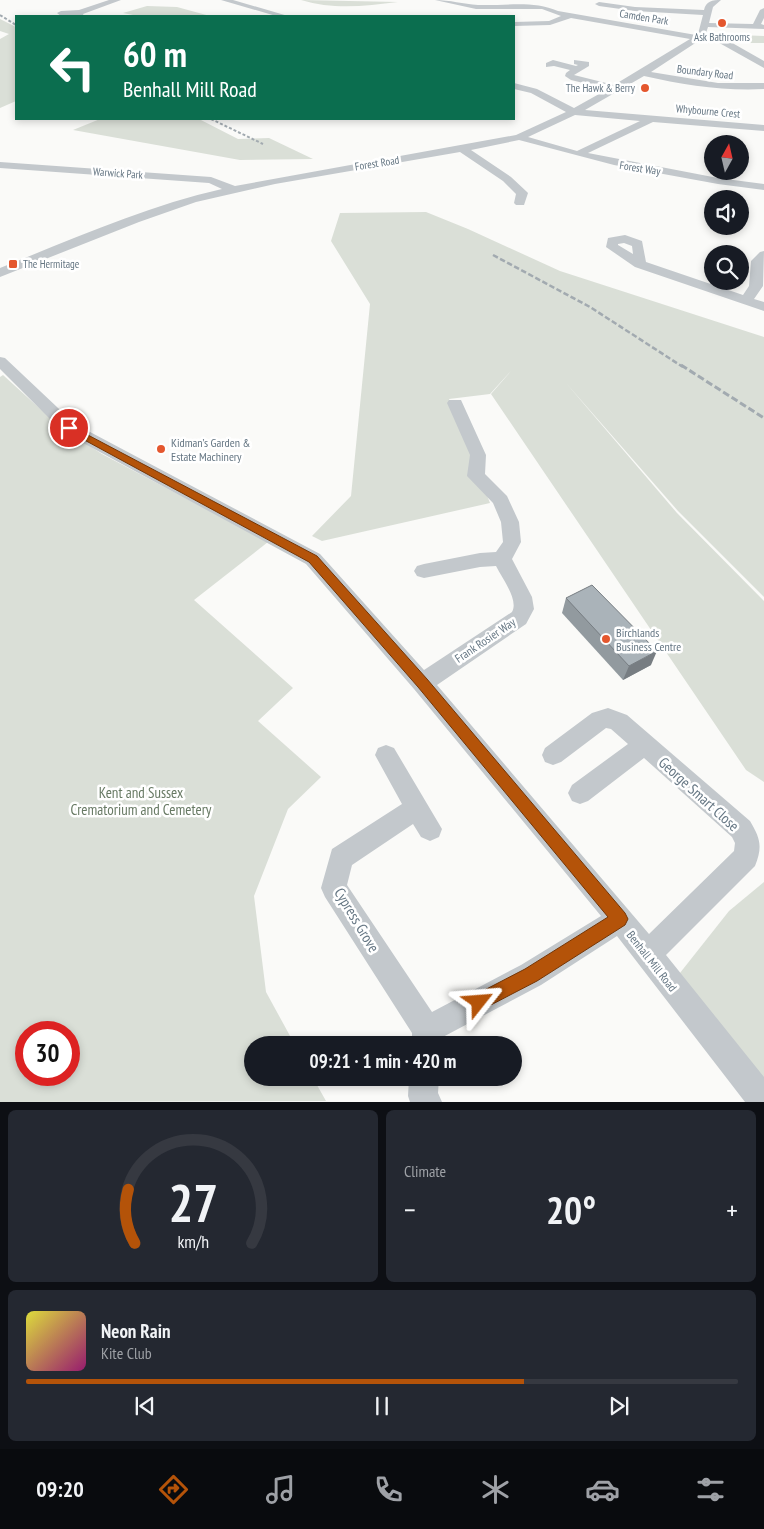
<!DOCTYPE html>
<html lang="en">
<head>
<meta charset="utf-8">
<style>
	:root { --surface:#171b24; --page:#242831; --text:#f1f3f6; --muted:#9ea1a6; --line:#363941; --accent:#b45309 }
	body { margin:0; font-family:"PT Sans Narrow",sans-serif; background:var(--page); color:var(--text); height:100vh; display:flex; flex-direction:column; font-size:19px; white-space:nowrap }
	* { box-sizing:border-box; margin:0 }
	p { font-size:16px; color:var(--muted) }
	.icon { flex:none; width:28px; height:28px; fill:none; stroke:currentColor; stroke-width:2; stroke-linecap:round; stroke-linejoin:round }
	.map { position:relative; height:1102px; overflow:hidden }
	.drawer { display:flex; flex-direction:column; gap:8px; padding:8px; background:#0d0f14; flex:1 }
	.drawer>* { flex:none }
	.top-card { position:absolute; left:15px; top:15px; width:500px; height:105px; border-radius:0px; box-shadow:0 2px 8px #0003; background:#0b6e4f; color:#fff; overflow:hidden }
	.needle { width:32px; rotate:8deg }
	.tools { position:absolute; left:704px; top:135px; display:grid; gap:10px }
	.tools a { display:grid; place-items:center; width:45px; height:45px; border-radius:50%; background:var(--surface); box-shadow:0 2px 8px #0003; font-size:25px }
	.speed { position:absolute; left:15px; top:1021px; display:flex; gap:10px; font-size:25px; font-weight:700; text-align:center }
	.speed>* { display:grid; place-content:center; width:65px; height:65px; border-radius:50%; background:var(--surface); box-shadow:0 2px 8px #0003; line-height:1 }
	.speed .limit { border:8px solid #d22; background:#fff; color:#111 }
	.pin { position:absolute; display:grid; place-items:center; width:42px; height:42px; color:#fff; margin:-21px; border:2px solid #fff; border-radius:50%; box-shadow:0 1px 5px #0007 }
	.me { position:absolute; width:55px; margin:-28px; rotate:62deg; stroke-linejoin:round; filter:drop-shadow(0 0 4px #0008) }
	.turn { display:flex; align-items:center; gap:18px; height:105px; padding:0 25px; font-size:22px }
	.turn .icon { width:65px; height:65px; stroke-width:2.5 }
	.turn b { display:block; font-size:35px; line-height:42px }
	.big { font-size:38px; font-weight:700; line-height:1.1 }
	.drawer .card { flex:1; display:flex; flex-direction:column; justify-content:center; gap:8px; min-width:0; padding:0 18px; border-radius:8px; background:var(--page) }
	.drawer .dial { align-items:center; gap:0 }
	.dial svg { height:130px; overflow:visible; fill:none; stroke:var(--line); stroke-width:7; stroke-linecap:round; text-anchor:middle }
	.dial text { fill:var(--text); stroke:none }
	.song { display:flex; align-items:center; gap:15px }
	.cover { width:60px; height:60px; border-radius:8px; background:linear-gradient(135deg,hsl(60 70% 55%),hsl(320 70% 35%)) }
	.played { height:5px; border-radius:2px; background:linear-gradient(90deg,var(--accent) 70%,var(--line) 70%) }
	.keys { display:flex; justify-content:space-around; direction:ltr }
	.heat { display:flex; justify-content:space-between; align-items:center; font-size:28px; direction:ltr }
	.drawer .tiles { flex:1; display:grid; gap:8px; grid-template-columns:1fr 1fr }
	.card:last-child { grid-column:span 2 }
	.trip { position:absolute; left:244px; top:1036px; width:278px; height:50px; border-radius:25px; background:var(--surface); box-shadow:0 2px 8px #0003; font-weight:700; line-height:50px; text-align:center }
	.menu { display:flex; height:80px; justify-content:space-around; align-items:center; background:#090b0e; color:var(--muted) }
	.menu .icon { width:35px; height:35px }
	.menu .on { color:var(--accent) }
	.menu b { font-size:22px; color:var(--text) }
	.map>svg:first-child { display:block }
	.green { fill:#dadfd7; fill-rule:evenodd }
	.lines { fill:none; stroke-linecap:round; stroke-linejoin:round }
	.minor { fill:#c3c8cc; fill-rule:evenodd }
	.rail-far2 { stroke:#a2aab0; stroke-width:2; stroke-dasharray:3 2; stroke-linecap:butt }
	.rail-far1 { stroke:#a2aab0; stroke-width:2.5; stroke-dasharray:5.5 2.5; stroke-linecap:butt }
	.rail { stroke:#a2aab0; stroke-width:3; stroke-dasharray:7 3; stroke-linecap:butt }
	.wall { fill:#929a9f }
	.shaded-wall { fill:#777d82 }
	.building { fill:#aab3b9; stroke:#777d82 }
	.route { fill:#b45309; stroke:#753606 }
	.poi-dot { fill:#e4572e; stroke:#fff; stroke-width:2 }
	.labels { text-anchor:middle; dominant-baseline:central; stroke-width:5; stroke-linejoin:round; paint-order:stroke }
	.far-street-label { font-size:11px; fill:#657683; stroke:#fff }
	.far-poi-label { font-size:11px; fill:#657683; stroke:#fff }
	.poi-label { font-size:12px; fill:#657683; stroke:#fff; text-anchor:start }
	.street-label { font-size:12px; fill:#657683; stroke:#fff }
	.near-park-label { font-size:15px; fill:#687a64; stroke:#fff }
	.near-street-label { font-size:15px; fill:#657683; stroke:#fff }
</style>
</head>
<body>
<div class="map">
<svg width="764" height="1102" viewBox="0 0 764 1102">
	<rect width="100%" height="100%" fill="#fafaf8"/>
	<!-- green -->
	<g class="green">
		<path d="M301 0 398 2C365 6 334 10 301 0Z"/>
		<polygon points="147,6 177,7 210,16 138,16 123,13"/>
		<polygon points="0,19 16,27 16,101 0,108 0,39 9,34 0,31"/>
		<polygon points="712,34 764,36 764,43 731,43"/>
		<polygon points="100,119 199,119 238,139 269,138 313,159 240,160 73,130"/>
		<polygon points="426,212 468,229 560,271 764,337 764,597 678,511 566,383 677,513 764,601 764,782 746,770 491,394 511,371 490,394 449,399 490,503 322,541 312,536 351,496 370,304 331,241 340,213"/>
		<path d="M3 375 59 426 102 454 268 542 194 600 293 688 258 721 321 777 288 809 254 896 266 992 295 1045H252V1078H313L326 1101 0 1102V377ZM26 1032H69V1075H26Z"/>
		<polygon points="764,882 764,1082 676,978 729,911"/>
	</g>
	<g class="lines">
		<!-- minor -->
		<g class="minor">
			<polygon points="109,0 121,0 83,14 84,16 61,16 57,13 61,11 79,10"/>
			<polygon points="221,0 233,0 288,16 276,16"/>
			<path d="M435 0C450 0 463 4 478 5 505 6 533 0 558 11L696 35 698 34 703 15 635 11 599 6 595 4 599 2 635 7 704 10C706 1 712 0 721 0L713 7 709 23 753 24 760 10 764 8V18L761 24 764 25V29L708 27 706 33 720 36 764 61V68L714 40 703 38 651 72 718 83H764V89C723 91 684 85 644 76L585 110 764 125V131L653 122 588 153 718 178 764 184V190L718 184 614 165 519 140 471 150 511 177 526 191 528 193 524 205H516L514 203 516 194 503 181 460 152 275 184 196 202 139 222 0 277V268C73 239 146 206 222 189L209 183 0 168V162L211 177 235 186 516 135 566 112 531 93 514 89V83L537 89 574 108 608 89 571 80 565 76 566 73 570 70 554 66 546 67V63L553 60 576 66 578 65 574 64V60L589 62V66L574 75 614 85 690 39 571 18 550 25 514 26V22L549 21 561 16 542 9H476ZM575 115 640 121 577 151 528 137Z"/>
			<path d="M625 235 642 241 646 262 743 295 749 286 751 261 760 252 764 251 763 286 754 299 764 302V311L635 267 606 247 608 238ZM624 243 632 246 633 254 618 245V244Z"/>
			<path d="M0 357 5 358 75 424 320 554 424 670 512 612C519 600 502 578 496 566L480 567 424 578 417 576 414 571 417 566 424 564 480 553 496 552 503 542 501 522 493 503 467 476 470 455 447 403 449 400H461L486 455 485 474 507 496 519 522 521 542 512 559 532 597 534 609 526 624 437 685 649 934 734 851 735 843 732 837 644 758 588 801 580 804 572 801 568 793 572 785 628 744 611 729 606 728 561 762 553 765 545 762 542 755 545 748 592 713 608 708 627 715 750 821C760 838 763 846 755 866L666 955 764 1077V1102H745L617 936 541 985 441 1038 440 1045H412V1033L325 897 321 888 332 849 402 804 375 755 378 748 386 745 394 748 442 829 439 837 430 841 421 837 413 824 352 865 347 885 432 1012 521 965 601 916 414 689 306 564 63 432 0 369Z"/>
			<polygon points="409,1078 439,1078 438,1093 442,1102 410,1102 408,1096"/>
		</g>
		<!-- rail-far2 -->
		<g class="rail-far2">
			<polyline points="0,15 16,25"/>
			<polyline points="211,119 263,144"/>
		</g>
		<!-- rail-far1 -->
		<polyline class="rail-far1" points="493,255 590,307 683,367"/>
		<!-- rail -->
		<polyline class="rail" points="681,365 764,418"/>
	</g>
	<!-- wall -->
	<polygon class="wall" points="566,598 651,665 623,680 562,613"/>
	<!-- shaded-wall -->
	<polygon class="shaded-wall" points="657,651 651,665 623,680 629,666"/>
	<!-- building -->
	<polygon class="building" points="592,585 657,651 629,666 566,598"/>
	<!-- route -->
	<polygon class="route" points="69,425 317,556 427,679 625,913 628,919 625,925 537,981 485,1008 479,1011 473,1008 471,1002 473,996 525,969 608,917 418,687 309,562 66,430 66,426"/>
	<!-- markers -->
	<g class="poi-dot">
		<circle cx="722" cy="23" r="5"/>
		<circle cx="645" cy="88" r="5"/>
		<rect x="8" y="259" width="10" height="10" rx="2.5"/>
		<circle cx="161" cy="449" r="5"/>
		<circle cx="606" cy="639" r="5"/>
	</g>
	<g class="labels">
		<!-- far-street labels -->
		<g class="far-street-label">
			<text transform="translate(644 17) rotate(9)">Camden Park</text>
			<text transform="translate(705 72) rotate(7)">Boundary Road</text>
			<text transform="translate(708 111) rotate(5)">Whybourne Crest</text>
			<text transform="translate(377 163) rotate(-9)">Forest Road</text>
			<text transform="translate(640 168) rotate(9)">Forest Way</text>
			<text transform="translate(118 173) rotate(4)">Warwick Park</text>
		</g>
		<!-- far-poi labels -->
		<g class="far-poi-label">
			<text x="722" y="37">Ask Bathrooms</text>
			<text x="635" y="88" text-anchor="end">The Hawk &amp; Berry</text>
			<text x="23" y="264" text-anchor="start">The Hermitage</text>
		</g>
		<!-- poi labels -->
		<g class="poi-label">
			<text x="171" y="442">Kidman’s Garden &amp;<tspan x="171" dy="14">Estate Machinery</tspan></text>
			<text x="616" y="632">Birchlands<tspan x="616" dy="14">Business Centre</tspan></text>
		</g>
		<!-- street labels -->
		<g class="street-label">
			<text transform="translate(485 640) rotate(-34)">Frank Rosier Way</text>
			<text transform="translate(652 961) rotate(52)">Benhall Mill Road</text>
		</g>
		<!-- near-park labels -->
		<g class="near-park-label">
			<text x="141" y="792">Kent and Sussex<tspan x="141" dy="17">Crematorium and Cemetery</tspan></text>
		</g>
		<!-- near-street labels -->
		<g class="near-street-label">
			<text transform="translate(699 794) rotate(42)">George Smart Close</text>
			<text transform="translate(357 920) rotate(59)">Cypress Grove</text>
		</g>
	</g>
</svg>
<div class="tools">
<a><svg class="needle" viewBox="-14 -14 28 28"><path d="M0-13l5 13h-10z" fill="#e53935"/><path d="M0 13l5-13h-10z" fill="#9ea1a6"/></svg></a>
<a><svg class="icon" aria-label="sound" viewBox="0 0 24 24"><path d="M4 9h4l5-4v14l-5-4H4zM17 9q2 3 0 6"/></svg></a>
<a><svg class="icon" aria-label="search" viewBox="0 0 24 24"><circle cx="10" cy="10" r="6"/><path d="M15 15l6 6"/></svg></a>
</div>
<div class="speed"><div class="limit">30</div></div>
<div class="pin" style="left:69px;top:428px;background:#d93025"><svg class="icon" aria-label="arrive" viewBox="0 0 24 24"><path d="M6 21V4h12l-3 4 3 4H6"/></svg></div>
<svg class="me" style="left:479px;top:1002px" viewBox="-20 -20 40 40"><path d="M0-17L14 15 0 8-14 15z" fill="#b45309" stroke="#fff" stroke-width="4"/></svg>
<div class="trip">09:21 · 1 min · 420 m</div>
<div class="top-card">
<div class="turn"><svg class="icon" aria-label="left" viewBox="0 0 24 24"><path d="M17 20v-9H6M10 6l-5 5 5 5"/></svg><div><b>60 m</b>Benhall Mill Road</div></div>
</div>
</div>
<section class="drawer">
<div class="tiles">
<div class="card dial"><svg viewBox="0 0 100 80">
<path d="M14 69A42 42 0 1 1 86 69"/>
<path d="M14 69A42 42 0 0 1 10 36" stroke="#b45309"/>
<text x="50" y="56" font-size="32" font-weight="700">27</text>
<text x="50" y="72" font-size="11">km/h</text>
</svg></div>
<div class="card"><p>Climate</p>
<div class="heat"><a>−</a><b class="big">20°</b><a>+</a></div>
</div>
<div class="card">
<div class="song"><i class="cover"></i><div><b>Neon Rain</b><p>Kite Club</p></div></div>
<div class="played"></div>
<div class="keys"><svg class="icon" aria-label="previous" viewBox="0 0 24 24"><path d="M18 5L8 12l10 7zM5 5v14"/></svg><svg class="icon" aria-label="pause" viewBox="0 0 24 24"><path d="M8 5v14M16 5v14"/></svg><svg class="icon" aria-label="next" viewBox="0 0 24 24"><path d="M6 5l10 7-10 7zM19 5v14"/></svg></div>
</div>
</div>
</section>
<nav class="menu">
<b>09:20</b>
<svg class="icon on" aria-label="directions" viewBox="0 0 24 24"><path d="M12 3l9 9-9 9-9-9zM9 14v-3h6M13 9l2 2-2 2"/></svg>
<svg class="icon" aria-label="music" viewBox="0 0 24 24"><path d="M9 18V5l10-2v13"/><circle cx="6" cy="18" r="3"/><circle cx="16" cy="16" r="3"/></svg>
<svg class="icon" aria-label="phone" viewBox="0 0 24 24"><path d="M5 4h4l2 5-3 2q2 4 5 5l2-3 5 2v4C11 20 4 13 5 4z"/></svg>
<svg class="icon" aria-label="climate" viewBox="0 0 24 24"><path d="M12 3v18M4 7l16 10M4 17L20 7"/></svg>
<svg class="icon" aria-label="car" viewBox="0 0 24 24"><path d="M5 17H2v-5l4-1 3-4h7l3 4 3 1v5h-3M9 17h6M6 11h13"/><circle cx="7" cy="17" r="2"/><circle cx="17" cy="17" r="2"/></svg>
<svg class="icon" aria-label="filters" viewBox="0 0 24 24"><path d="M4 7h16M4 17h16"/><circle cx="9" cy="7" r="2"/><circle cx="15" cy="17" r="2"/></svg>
</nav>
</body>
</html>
